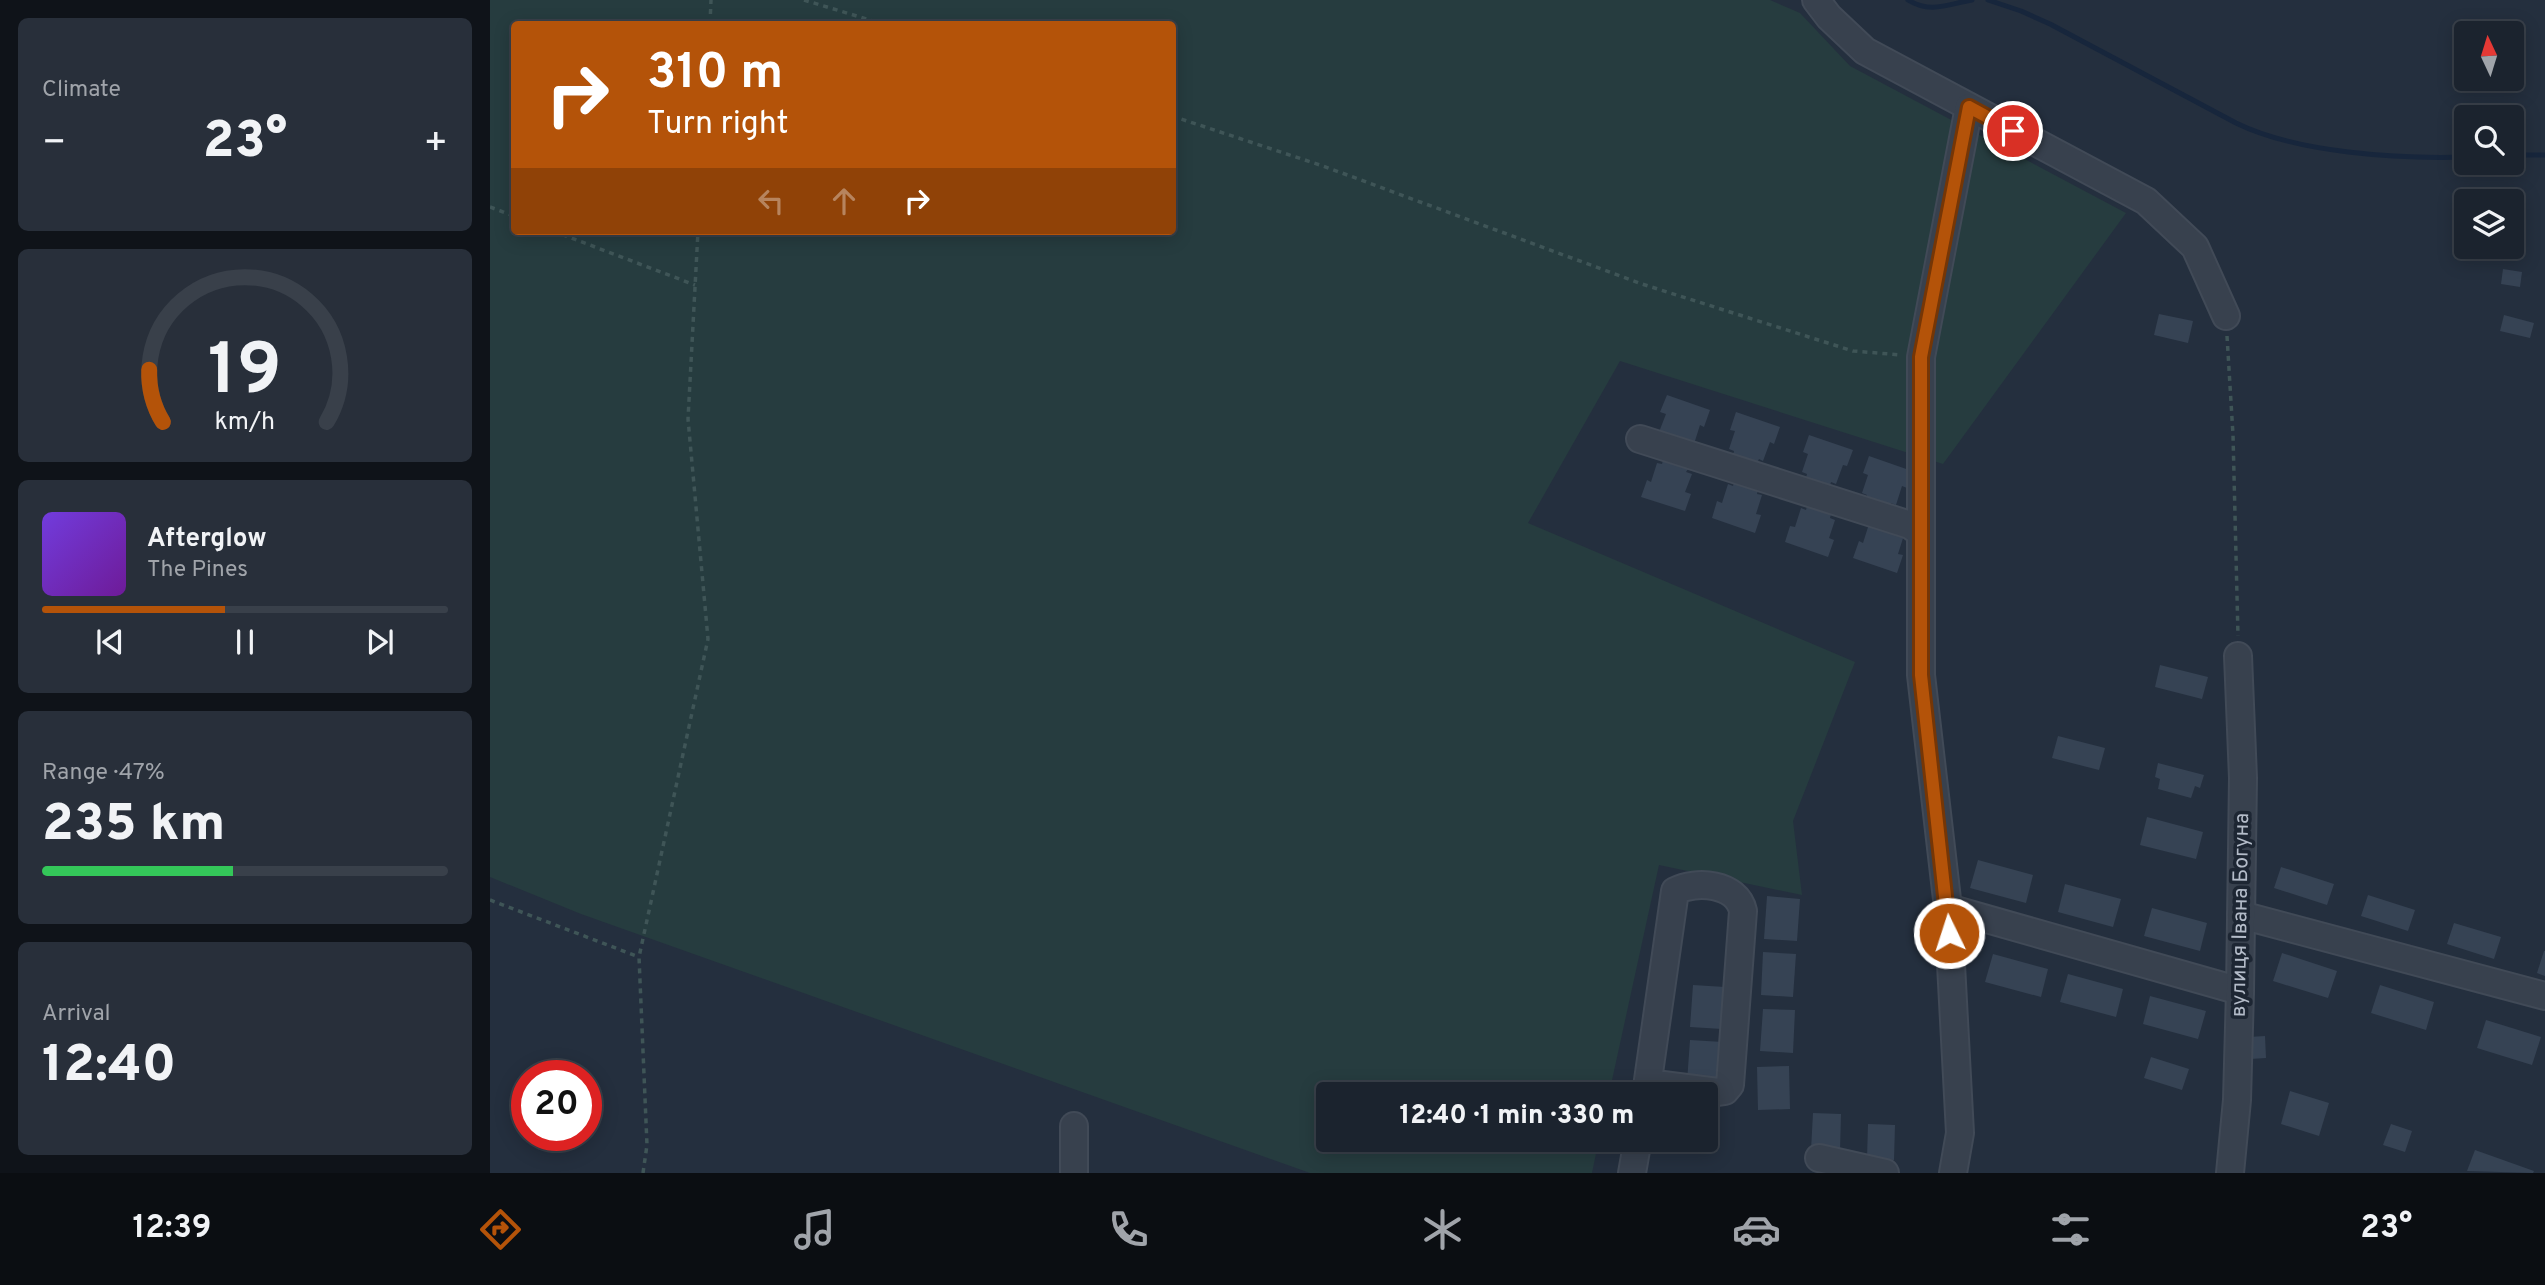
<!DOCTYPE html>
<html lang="en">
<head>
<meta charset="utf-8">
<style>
	:root { --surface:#1b232e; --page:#282f3a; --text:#f1f3f6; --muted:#a0a4aa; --line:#39404a; --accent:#b45309 }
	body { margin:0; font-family:Overpass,sans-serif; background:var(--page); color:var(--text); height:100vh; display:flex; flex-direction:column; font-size:26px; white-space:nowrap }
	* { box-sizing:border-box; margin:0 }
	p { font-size:23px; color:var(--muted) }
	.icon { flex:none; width:38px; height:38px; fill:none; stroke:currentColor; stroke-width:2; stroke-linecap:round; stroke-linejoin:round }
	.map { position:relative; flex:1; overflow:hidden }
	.sheet { display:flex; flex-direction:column; gap:18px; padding:18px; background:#0f1319; width:490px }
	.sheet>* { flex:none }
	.top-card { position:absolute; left:21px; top:21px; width:665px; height:214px; border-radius:7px; box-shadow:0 4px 18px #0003,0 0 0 2px var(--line); background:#b45309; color:#fff; overflow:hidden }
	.needle { width:46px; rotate:356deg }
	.tools { position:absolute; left:1964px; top:21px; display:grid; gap:14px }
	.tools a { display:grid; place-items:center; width:70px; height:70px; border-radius:7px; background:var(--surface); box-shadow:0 4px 18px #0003,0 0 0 2px var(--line); font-size:35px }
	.speed { position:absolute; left:21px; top:1060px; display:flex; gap:14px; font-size:35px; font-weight:700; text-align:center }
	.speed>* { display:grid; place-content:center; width:91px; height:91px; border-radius:50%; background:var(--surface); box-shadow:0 4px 18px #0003,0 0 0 2px var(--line); line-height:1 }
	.speed .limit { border:10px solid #d22; background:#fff; color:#111 }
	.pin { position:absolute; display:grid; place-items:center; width:60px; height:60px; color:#fff; margin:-30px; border:4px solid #fff; border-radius:50%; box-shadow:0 2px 7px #0007 }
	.me { position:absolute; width:77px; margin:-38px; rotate:356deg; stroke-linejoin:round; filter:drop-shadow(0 0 5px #0008) }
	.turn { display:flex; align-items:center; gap:24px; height:147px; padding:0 21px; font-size:32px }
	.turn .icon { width:91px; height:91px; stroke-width:2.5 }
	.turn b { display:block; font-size:49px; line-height:60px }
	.lanes { display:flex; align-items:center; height:66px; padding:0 21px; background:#0003; justify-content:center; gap:35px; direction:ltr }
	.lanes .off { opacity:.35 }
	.big { font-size:52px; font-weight:800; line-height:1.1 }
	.sheet .tile { flex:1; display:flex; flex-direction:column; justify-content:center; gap:10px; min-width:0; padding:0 24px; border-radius:10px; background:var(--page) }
	.sheet .dial { align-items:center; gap:0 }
	.dial svg { height:182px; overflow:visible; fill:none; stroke:var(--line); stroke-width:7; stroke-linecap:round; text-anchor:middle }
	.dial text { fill:var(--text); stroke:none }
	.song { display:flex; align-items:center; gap:21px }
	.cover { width:84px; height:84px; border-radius:10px; background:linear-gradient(135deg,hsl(260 70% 55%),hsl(280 70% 35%)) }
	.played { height:7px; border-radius:4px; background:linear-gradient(90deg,var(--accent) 45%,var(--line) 45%) }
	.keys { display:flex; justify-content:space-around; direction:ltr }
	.heat { display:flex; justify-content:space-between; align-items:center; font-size:38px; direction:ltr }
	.charge { height:10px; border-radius:5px; background:linear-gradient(90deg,#34c759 47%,var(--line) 0) }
	.trip { position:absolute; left:826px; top:1082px; width:402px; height:70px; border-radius:7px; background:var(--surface); box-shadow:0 4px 18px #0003,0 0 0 2px var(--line); font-weight:800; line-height:70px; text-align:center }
	.menu { display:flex; height:112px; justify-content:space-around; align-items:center; background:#0b0e12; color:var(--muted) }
	.menu .icon { width:49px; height:49px }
	.menu .selected { color:var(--accent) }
	.menu b { font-size:32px; color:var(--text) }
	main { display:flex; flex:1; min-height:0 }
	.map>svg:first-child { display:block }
	.green { fill:#263c3f; fill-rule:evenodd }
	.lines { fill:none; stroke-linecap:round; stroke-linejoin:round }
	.stream { stroke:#17263c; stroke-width:5 }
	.building { fill:#364354 }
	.minor-casing { stroke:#414a57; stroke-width:30 }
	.path { stroke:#3f5557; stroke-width:3.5; stroke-dasharray:5 5; stroke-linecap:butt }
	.minor { stroke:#38414e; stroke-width:26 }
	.route-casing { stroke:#753606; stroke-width:18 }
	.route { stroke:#b45309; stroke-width:12 }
	.labels { text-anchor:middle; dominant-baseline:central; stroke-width:7; stroke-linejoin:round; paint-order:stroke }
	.street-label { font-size:21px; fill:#b4bcc9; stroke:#1d2633 }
</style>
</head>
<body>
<main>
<section class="sheet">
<div class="tile"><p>Climate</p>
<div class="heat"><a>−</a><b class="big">23°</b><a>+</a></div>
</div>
<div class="tile dial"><svg viewBox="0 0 100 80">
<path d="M14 69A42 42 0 1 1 86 69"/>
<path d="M14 69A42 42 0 0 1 8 46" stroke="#b45309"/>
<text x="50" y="56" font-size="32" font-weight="700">19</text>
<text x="50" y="72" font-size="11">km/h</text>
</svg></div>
<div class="tile">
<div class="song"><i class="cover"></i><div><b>Afterglow</b><p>The Pines</p></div></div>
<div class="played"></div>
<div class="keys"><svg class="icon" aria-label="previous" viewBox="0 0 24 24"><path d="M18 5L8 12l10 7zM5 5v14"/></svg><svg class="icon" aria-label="pause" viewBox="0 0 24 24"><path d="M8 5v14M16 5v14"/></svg><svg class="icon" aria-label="next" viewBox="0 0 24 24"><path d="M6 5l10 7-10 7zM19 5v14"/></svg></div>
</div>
<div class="tile"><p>Range · 47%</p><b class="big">235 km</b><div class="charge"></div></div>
<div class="tile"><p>Arrival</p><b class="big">12:40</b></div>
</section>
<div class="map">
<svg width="2055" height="1173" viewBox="0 0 2055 1173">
	<rect width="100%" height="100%" fill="#242f3e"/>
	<!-- green -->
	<path class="green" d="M0 0H1280L1310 13 1360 66 1636 213 1453 464 1130 361 1038 523 1365 662 1303 821 1312 895 1169 865 1119 1094H838V1139H1109L1102 1173H820L91 914 0 877ZM24 24H682V231H24Z"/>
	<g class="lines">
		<!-- stream -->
		<g class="stream">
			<path d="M1418 0C1440 14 1459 4 1482 0"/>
			<path d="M1498 0 1531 11 1560 24 1746 123C1807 153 1908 159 1976 157"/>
			<polyline points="2021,155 2055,155"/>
		</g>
	</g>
	<!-- building -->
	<g class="building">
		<polygon points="2013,269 2032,272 2030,287 2011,284"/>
		<polygon points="1669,314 1703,321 1698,343 1664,335"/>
		<polygon points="2014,315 2044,323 2040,338 2010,331"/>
		<polygon points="1177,395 1220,410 1214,427 1210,425 1204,444 1169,432 1176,414 1170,412"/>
		<polygon points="1246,412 1290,427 1284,444 1280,442 1273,461 1269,459 1267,463 1243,455 1244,451 1239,449 1245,431 1240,430"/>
		<polygon points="1319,435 1363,450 1357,466 1353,465 1346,484 1341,482 1340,486 1316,478 1317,474 1312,472 1318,454 1313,452"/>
		<polygon points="1379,456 1422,471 1417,488 1412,486 1406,505 1401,503 1400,507 1376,499 1377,495 1372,493 1378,475 1373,473"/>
		<polygon points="1173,460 1198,469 1196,472 1202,474 1195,492 1201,494 1195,511 1151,497 1157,480 1161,482 1167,463 1172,464"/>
		<polygon points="1244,482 1268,490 1267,494 1272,495 1266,514 1271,515 1265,533 1222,518 1227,501 1232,503 1238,484 1243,486"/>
		<polygon points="1317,506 1341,514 1340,518 1345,520 1339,538 1344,540 1338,557 1295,542 1300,526 1305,527 1311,508 1316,510"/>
		<polygon points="1379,524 1414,535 1408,554 1413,555 1407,573 1363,558 1369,541 1373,543"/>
		<polygon points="1670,665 1718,677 1712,699 1665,687"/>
		<polygon points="1568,736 1615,748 1609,770 1562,758"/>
		<polygon points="1668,763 1714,775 1710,788 1705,786 1701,798 1668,789 1670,779 1665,777"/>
		<polygon points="1657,817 1713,832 1706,859 1650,845"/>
		<polygon points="1488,860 1543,875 1536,903 1480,888"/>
		<polygon points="1791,867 1844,884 1837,905 1784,888"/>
		<polygon points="1575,884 1631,899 1623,927 1568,912"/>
		<polygon points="1878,895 1925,910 1918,931 1871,916"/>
		<polygon points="1277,896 1310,899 1307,941 1274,939"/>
		<polygon points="1662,908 1717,923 1710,951 1654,936"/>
		<polygon points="1964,923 2011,937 2004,959 1957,944"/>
		<polygon points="2054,951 2055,951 2055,976 2047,973"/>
		<polygon points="1273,952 1306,954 1303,997 1271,995"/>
		<polygon points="1792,953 1847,971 1838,998 1783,981"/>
		<polygon points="1503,954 1558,969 1551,997 1495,982"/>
		<polygon points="1578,974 1633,989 1626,1017 1570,1002"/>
		<polygon points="1203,985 1235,987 1232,1029 1200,1027"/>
		<polygon points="1890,985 1944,1002 1936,1030 1881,1013"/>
		<polygon points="1660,996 1716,1011 1708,1039 1653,1024"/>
		<polygon points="1273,1009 1305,1010 1303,1053 1270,1051"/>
		<polygon points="1996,1020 2051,1037 2042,1065 1987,1048"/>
		<polygon points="1775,1036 1776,1058 1760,1059 1759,1037"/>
		<polygon points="1200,1040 1233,1042 1230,1085 1197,1082"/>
		<polygon points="1661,1057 1699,1069 1692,1090 1654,1078"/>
		<polygon points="1299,1066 1300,1109 1268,1110 1267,1067"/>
		<polygon points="1800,1091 1839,1103 1829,1136 1791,1124"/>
		<polygon points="1323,1113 1351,1114 1350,1151 1321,1150"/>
		<polygon points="1378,1124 1405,1125 1404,1160 1377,1159"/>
		<polygon points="1901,1124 1922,1131 1915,1152 1893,1145"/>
		<polygon points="1985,1150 2044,1171 2043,1173 1977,1171"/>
	</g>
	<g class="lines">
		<!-- minor casing -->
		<g class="minor-casing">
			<g id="minor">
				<polyline points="1326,0 1339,17 1375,51 1656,201 1705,247 1736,316"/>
				<polyline points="1150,439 1420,525 1431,533"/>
				<polyline points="1458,908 1750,991"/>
				<polyline points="1751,915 2055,996"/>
				<path d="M1156 1094 1185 891C1206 880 1247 883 1253 911L1240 1085 1235 1091 1228 1092 1173 1085 1156 1091"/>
				<polyline points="584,1126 584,1173"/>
				<polyline points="1329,1158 1395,1173"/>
				<polyline points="1142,1173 1148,1139"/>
				<polyline points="1463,1173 1470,1133 1458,908 1431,675 1431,357 1479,107"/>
				<polyline points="1740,1173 1747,1100 1750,991 1753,778 1748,656"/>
			</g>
		</g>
		<!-- path -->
		<g class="path">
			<polyline points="314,0 393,24"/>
			<polyline points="220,24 221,0"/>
			<polyline points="682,116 833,166 1152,284 1363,351 1411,355"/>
			<polyline points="0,207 24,216"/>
			<polyline points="63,231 205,285"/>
			<polyline points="1737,336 1743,435 1748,636"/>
			<polyline points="0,900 149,957"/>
			<polyline points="153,1173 157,1145 149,957 218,639 198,419 208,231"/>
		</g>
		<!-- minor -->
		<use href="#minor" class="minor"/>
	</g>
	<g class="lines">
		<!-- route casing -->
		<g class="route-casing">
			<polyline id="route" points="1459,933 1431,675 1431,357 1479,107 1523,131"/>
		</g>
		<!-- route -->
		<use href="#route" class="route"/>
	</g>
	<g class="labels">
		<!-- street labels -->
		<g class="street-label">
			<text transform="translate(1751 915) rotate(-89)">вулиця Івана Богуна</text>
		</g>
	</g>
</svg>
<div class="tools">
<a><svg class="needle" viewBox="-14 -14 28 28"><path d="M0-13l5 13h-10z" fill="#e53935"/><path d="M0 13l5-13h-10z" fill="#a0a4aa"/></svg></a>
<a><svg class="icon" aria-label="search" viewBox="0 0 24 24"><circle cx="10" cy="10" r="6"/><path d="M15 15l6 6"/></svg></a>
<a><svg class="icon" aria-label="layers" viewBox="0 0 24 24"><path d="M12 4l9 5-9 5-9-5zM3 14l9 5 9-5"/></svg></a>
</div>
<div class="speed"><div class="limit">20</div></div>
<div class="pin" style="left:1523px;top:131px;background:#d93025"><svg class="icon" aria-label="arrive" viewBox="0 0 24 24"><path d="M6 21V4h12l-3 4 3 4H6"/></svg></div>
<svg class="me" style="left:1459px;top:933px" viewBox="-20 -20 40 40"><circle r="17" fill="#b45309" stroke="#fff" stroke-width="3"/><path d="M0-11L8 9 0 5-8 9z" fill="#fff"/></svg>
<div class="trip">12:40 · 1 min · 330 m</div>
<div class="top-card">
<div class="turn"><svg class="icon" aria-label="right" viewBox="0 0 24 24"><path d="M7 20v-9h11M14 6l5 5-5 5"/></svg><div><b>310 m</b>Turn right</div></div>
<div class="lanes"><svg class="icon off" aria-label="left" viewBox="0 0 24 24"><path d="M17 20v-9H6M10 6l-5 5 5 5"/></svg><svg class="icon off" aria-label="ahead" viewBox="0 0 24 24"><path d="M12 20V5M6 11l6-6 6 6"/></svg><svg class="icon" aria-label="right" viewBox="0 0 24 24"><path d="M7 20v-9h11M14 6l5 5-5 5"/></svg></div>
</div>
</div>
</main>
<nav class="menu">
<b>12:39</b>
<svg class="icon selected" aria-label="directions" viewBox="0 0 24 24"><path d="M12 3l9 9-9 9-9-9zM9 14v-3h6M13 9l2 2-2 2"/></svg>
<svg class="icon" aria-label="music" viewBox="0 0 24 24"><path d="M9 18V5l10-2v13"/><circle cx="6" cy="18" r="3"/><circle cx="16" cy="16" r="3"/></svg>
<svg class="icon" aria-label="phone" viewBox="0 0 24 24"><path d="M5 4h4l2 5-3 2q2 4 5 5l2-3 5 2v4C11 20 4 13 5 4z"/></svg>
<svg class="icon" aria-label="climate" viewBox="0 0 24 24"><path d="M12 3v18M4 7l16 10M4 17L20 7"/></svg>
<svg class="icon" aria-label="car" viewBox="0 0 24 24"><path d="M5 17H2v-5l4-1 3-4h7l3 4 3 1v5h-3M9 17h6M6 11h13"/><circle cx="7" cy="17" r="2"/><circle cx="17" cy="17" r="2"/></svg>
<svg class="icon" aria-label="filters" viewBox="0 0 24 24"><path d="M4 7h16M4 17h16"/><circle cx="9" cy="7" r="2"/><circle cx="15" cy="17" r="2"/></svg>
<b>23°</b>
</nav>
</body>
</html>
